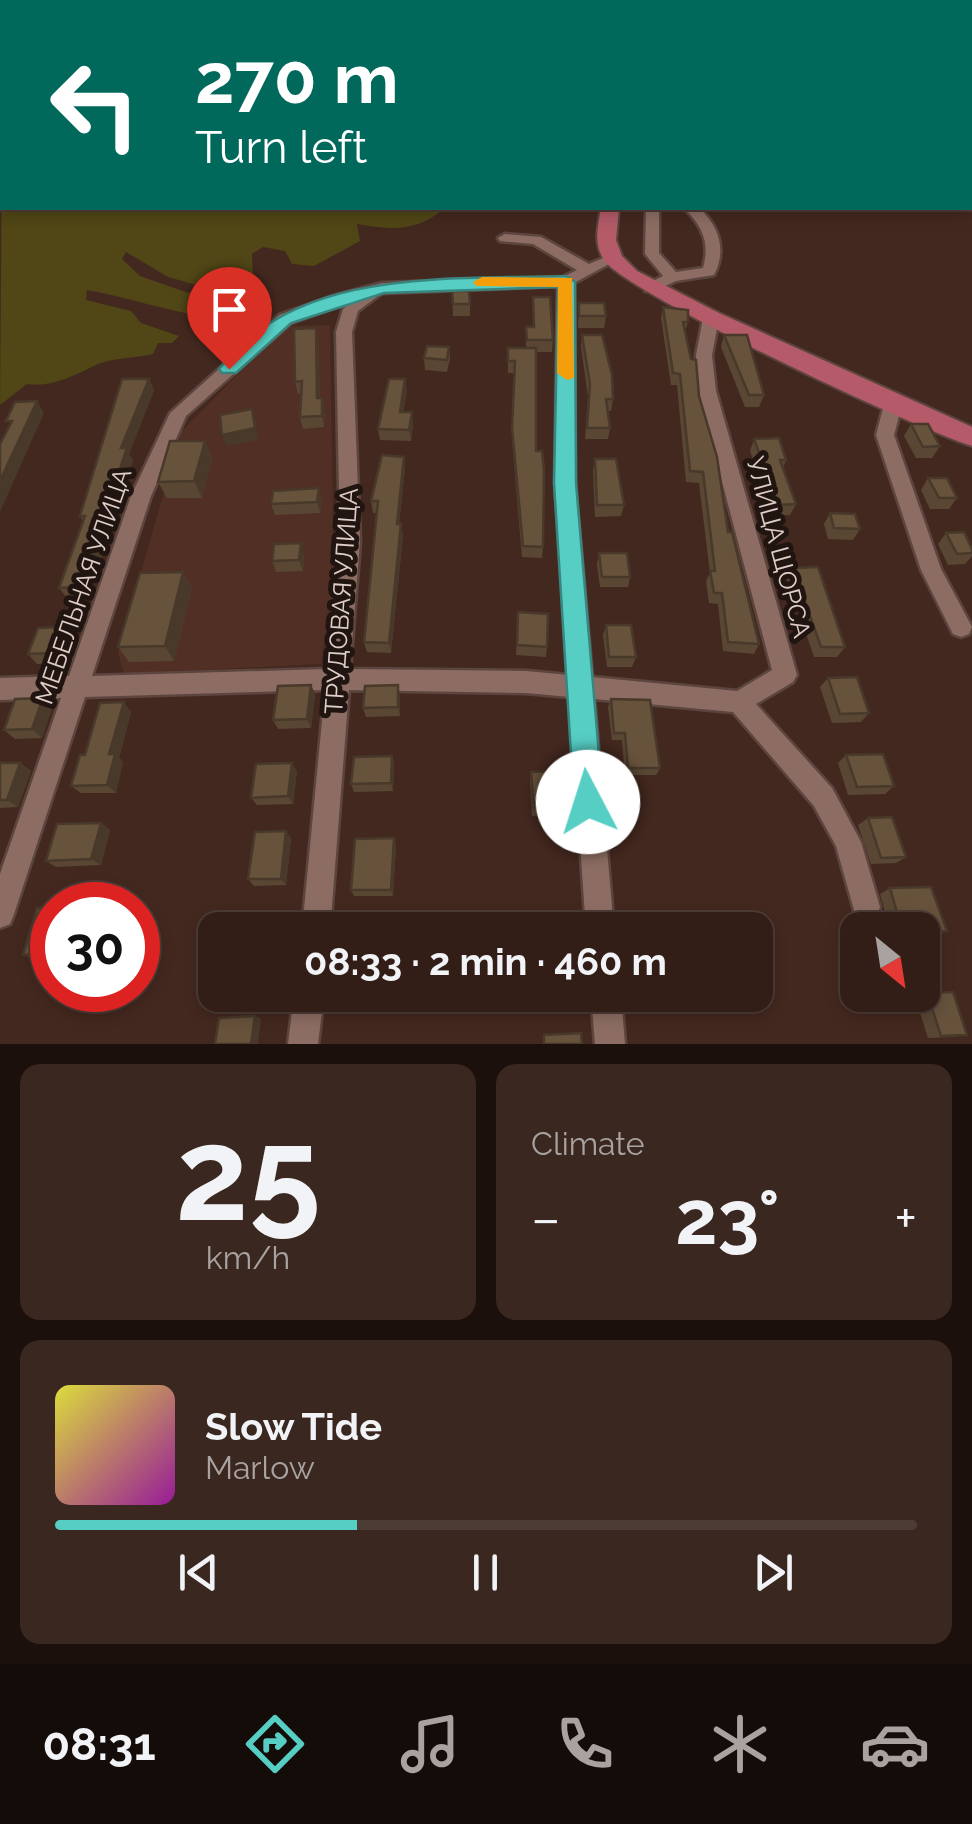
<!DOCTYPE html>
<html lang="en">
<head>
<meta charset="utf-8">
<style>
	:root { --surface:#321e17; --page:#3a2720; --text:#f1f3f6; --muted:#a8a2a1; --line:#4d3c36; --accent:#56cec4 }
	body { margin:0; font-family:Raleway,sans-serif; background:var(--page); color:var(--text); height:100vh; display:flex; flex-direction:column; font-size:38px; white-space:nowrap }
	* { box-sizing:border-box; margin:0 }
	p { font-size:32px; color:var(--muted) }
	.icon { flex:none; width:55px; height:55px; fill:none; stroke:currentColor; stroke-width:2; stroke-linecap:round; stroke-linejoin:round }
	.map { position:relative; height:1044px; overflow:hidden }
	.side { display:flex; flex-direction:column; gap:20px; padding:20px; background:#1c100d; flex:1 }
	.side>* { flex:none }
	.guide { position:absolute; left:0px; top:0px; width:972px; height:210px; box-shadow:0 5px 15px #0003,0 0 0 2px var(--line); background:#00695c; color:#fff; overflow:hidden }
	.needle { width:65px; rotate:150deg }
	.buttons { position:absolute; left:840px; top:912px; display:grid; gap:20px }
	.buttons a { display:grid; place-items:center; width:100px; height:100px; border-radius:20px; background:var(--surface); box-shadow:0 5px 15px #0003,0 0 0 2px var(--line); font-size:50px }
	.speed { position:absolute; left:30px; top:882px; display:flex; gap:20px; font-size:50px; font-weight:700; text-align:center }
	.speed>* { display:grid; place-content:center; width:130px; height:130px; border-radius:50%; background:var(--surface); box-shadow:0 5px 15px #0003,0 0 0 2px var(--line); line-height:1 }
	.speed .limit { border:15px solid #d22; background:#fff; color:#111 }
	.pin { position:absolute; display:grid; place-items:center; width:85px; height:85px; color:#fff; margin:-102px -42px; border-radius:50% 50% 50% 0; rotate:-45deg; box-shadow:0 0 10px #0007 }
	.pin .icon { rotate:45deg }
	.me { position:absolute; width:110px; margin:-55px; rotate:355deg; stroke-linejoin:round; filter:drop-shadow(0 0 8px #0008) }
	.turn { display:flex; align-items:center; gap:35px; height:210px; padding:0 30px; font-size:45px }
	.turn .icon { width:130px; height:130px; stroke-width:2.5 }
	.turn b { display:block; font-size:70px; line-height:85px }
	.big { font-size:75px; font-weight:700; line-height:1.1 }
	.side .widget { flex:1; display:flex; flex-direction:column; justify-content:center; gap:15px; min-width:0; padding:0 35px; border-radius:20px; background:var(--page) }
	.side .dial { align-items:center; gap:0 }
	.dial b { font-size:130px; line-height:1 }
	.song { display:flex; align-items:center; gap:30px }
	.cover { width:120px; height:120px; border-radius:15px; background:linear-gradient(135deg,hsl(60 70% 55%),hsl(300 70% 35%)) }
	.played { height:10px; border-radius:5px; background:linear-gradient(90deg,var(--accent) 35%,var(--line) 35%) }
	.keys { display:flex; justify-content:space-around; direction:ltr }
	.heat { display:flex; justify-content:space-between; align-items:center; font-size:55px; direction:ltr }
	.side .tiles { flex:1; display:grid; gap:20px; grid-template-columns:1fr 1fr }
	.widget:last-child { grid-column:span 2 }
	.trip { position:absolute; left:198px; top:912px; width:575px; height:100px; border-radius:20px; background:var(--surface); box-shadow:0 5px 15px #0003,0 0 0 2px var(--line); font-weight:700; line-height:100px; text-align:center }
	.tab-bar { display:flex; height:160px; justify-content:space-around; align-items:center; background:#140c09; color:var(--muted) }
	.tab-bar .icon { width:70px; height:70px }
	.tab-bar .on { color:var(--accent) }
	.tab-bar b { font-size:45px; color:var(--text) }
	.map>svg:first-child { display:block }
	.built { fill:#512f24 }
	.green { fill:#504616 }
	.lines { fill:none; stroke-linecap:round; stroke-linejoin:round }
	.minor-casing { stroke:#5c453e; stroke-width:5 }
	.major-casing { stroke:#5c453e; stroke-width:4 }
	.minor { fill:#8d6d63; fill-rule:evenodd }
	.major { fill:#b45a68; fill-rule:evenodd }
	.wall { fill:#594734 }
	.shaded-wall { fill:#48392a }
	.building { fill:#67523c; stroke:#48392a; stroke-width:2.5 }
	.route { fill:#56cec4; stroke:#38867f; stroke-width:2.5 }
	.slow { fill:#f59e0b }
	.labels { text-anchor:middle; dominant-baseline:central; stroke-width:10; stroke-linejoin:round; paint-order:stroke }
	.street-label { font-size:25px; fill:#e0cec8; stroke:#211511 }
</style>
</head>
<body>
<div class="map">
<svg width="972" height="1044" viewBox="0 0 972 1044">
	<rect width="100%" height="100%" fill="#43281f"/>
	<!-- built -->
	<polygon class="built" points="330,325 334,586 321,664 124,674 118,653 181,432 285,326"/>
	<!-- green -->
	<path class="green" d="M2 148V208H444C419 232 390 230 357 224L360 241 314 266 292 264 285 251 263 247 252 254 253 283 267 296 264 304 168 277 126 252 122 259 140 276 257 317C207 326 139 299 87 290L86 300 131 311 141 323 179 336 172 343H158L153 354C136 358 110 358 96 365 76 375 50 388 27 384L0 405Z"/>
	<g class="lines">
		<!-- minor casing -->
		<g class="minor-casing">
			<g id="minor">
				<path d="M646 208H659V253L676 272 703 268C710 243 703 227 685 209L699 208C719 226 727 250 714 275L676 281 655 291H645V285L663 276 645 254Z"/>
				<path d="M505 234 541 237 589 264 613 254 620 258 574 283 575 483 592 677 737 691 772 670 698 391 696 355 703 318 711 313 719 318 712 355 716 391 797 675 793 682 756 704 832 788 861 842 880 907 876 917 866 921 856 917 836 846 814 806 733 712 594 699 614 930H586L570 697 526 693 349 690 330 930H302L325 690 85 697 14 914 10 924 0 928V874L61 698 0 700V678L69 676 131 496 170 413 279 315 330 297 382 283 563 277 577 270 533 244 500 241 498 238ZM558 286 555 483 569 675 526 671 350 669 360 542 352 332 358 311 382 293ZM355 300 343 309 336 332 340 542 327 669 92 676 151 496 186 416 291 323Z"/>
				<polygon points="894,395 903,401 894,435 941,569 972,627 969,634 961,637 953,634 921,570 876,435 885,401"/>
				<polygon points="294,995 324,995 318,1044 288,1044"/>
				<polygon points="591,995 621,995 625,1044 595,1044"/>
			</g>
		</g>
		<!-- major casing -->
		<g class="major-casing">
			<g id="major">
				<polygon points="631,0 643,0 645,2 632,2"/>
				<path d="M601 208H619L616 240 622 256 637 271 719 313 972 427V446C921 431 626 293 604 260 593 243 598 226 601 208Z"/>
			</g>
		</g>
		<!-- minor -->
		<use href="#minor" class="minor"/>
		<!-- major -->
		<use href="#major" class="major"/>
	</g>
	<!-- wall -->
	<g class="wall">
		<polygon points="452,291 470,304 470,316 453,316"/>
		<polygon points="533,297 553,340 552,352 536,352 536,451 543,547 542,558 522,557 512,440 514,373 508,373 508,348 526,348 526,327 533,327"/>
		<polygon points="579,303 606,316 604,328 578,328"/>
		<polygon points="663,307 688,322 685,332 728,532 759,644 754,654 723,651 718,604 709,603 706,581 710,573 699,483 686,482 677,385 671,385 661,318"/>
		<polygon points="582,335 613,399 611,411 608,411 610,428 608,439 585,439 588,396 581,347"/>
		<polygon points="724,335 764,395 759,407 745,407 721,347"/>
		<polygon points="318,340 320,398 322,398 325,410 324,427 303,429 300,417 301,393 298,394 295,382"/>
		<polygon points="449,347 450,359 447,372 425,370 424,358"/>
		<polygon points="149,379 154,390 129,454 133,460 88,598 67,598 59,588 83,521 80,516"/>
		<polygon points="407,391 403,412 413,424 411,441 380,440 378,429"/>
		<polygon points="911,424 940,446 932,458 916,458 904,436"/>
		<polygon points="754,439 786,460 783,468 796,504 790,515 773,516 750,451"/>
		<polygon points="205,441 212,458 202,498 167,498 158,482"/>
		<polygon points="595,459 624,505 621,516 595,517 593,470"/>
		<polygon points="405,468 399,524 403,535 391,653 367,652 364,642 377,513 373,513 371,501"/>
		<polygon points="928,478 957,498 949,509 930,509 921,490"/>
		<polygon points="322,500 320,513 275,515 271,504"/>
		<polygon points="830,513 860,529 853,540 828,539 824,524"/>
		<polygon points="946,533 972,553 972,556 965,564 948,565 938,544"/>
		<polygon points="599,553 630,577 628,587 600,587 597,564"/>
		<polygon points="304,554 303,571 276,572 272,561"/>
		<polygon points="793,568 845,647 837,657 814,657 787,578"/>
		<polygon points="183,572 192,588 174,661 129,662 118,647"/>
		<polygon points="518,612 547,647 546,657 516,655"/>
		<polygon points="606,625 636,657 632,667 607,667 603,635"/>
		<polygon points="64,627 73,637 64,663 37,664 28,654"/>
		<polygon points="828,678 869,713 861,722 832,723 820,687"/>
		<polygon points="311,685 315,694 311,728 278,729 273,720"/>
		<polygon points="400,695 400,716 366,717 363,708"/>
		<polygon points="611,699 660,768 656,775 625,775 622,740 612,740 608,707"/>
		<polygon points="52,708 42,738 15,739 4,730"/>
		<polygon points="131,712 119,758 123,762 116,793 81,793 71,786 85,755"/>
		<polygon points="846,755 894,786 885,794 848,795 838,763"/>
		<polygon points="392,756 394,764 393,791 354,792 351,784"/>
		<polygon points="0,763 20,763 31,771 18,807 0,808"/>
		<polygon points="297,771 293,804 257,805 251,798"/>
		<polygon points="531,772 563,808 561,815 532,816 530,780"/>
		<polygon points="868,818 906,857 896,863 871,864 858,825"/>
		<polygon points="101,823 110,830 101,865 56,867 46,861"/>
		<polygon points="286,831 291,838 286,885 254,886 248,879"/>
		<polygon points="394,838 396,845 393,896 354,896 351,890"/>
		<polygon points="890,888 947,931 935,936 922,936 922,930 890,930 880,894"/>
		<polygon points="52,908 52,959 35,959 23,955"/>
		<polygon points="927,993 967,1035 954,1037 928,1038 915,997"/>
		<polygon points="324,995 389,995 388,1007 330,1010 323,1005"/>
	</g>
	<!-- shaded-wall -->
	<g class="shaded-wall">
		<polygon points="316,328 318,340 320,410 317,398"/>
		<polygon points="149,379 154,390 129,454 133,460 88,598 80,587 121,448"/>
		<polygon points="405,379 407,391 401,423 400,412"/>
		<polygon points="322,398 325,410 324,427 322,416"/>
		<polygon points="37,401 44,413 0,512 0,481"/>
		<polygon points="252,409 256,420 258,440 226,446 222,435"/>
		<polygon points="412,412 413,424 411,441 409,430"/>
		<polygon points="205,441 212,458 202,498 194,481"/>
		<polygon points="404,457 405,468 398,535 397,524"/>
		<polygon points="319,488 322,500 320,513 317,502"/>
		<polygon points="401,524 403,535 391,653 389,643"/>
		<polygon points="301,543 304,554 303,571 299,560"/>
		<polygon points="183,572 192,588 174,661 165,646"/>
		<polygon points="64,627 73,637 64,663 55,653"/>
		<polygon points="311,685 315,694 311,728 307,719"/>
		<polygon points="398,685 400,695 400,716 398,707"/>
		<polygon points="43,698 52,708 42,738 32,729"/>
		<polygon points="124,702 131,712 119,758 123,762 116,793 107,785 109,754"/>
		<polygon points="392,756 394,764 393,791 391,783"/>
		<polygon points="20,763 31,771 18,807 7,800"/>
		<polygon points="292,763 297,771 293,804 288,796"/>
		<polygon points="101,823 110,830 101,865 91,859"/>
		<polygon points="286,831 291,838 286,885 281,879"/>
		<polygon points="394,838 396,845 393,896 391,890"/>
		<polygon points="385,995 389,995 388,1007 384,1002"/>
		<polygon points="255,1016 261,1019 258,1044 251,1044"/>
	</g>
	<!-- building -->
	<g class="building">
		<polygon points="452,291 469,291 470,304 453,304"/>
		<polygon points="533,297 550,297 553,340 527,340 526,327 534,327"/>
		<polygon points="579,303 604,303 606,316 579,316"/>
		<polygon points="663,307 688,310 688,322 683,322 691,359 696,360 699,396 717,457 728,532 732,532 759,644 728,642 722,593 714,593 710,571 715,571 703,472 690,471 680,374 673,373"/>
		<polygon points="316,328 317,398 322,398 322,416 300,417 302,381 295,382 294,329"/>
		<polygon points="582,335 602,335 612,375 613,399 606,399 610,428 587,428 590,384"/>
		<polygon points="724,335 747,335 764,395 749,395"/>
		<polygon points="427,346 449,347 447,360 424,358"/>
		<polygon points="508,348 536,348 536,451 542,451 544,469 543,547 523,546 512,428 515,361 508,361"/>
		<polygon points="122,379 149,379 121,448 127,448 80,587 59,588 85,516 80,516"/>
		<polygon points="389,379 405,379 400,412 412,412 409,430 378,429"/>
		<polygon points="37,401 0,481 0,444 12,421 6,421 15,402"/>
		<polygon points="252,409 255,428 222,435 220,415"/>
		<polygon points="911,424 928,424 940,446 923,447"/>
		<polygon points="779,438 786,460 780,460 796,504 778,505 754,439"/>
		<polygon points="170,441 205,441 194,481 158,482"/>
		<polygon points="382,455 404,457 397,524 401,524 389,643 364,642 378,501 371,501"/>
		<polygon points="595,459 616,459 624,505 597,505"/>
		<polygon points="928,478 947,478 957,498 939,498"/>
		<polygon points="319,488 317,502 271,504 273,491"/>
		<polygon points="830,513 855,514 860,529 834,528"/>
		<polygon points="964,532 972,549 972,553 957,554 946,533"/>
		<polygon points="301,543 299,560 272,561 274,544"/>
		<polygon points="599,553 627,553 630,577 602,577"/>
		<polygon points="818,567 845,647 821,647 793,568"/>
		<polygon points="183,572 165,646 118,647 140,573"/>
		<polygon points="518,612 548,614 547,647 517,645"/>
		<polygon points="606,625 631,625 636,657 609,657"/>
		<polygon points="64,627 55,653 28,654 38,628"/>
		<polygon points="857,677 869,713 840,714 828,678"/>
		<polygon points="311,685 307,719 273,720 278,686"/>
		<polygon points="398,685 398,707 363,708 365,686"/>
		<polygon points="43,698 32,729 4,730 15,699"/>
		<polygon points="611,699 650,700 660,768 628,768 625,733 614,733"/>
		<polygon points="124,702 109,754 115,754 107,785 71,786 80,755 85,755 100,703"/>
		<polygon points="883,754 894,786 857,787 846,755"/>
		<polygon points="392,756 391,783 351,784 354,757"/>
		<polygon points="0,763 20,763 7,800 0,800"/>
		<polygon points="292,763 288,796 251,798 256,764"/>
		<polygon points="559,771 563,808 534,808 531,772"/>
		<polygon points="892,817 906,857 881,858 868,818"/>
		<polygon points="101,823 91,859 46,861 57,824"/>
		<polygon points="286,831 281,879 248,879 255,832"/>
		<polygon points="394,838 391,890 351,890 355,839"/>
		<polygon points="931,887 947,931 922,932 922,930 902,930 890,888"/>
		<polygon points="37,908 52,908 52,954 23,955"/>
		<polygon points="953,992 967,1035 941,1036 927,993"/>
		<polygon points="324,995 385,995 384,1002 323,1005"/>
		<polygon points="255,1016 251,1044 215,1044 219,1018"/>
		<polygon points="581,1033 582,1044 544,1044 544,1035"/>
	</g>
	<!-- route -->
	<path class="route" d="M566 276 575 282 576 483 603 802 599 812 588 816 578 812 574 802 554 483 558 287 384 293 291 323 236 373H222L219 369C298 266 451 280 566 276Z"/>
	<!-- slow -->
	<polygon class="slow" points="482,277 572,278 574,378 567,380 557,373 558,287 476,286 473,282"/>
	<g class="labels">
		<!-- street labels -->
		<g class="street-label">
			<text transform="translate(779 547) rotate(75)">УЛИЦА ЩОРСА</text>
			<text transform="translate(83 586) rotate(-71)">МЕБЕЛЬНАЯ УЛИЦА</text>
			<text transform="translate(341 601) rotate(-86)">ТРУДОВАЯ УЛИЦА</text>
		</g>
	</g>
</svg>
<div class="buttons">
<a><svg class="needle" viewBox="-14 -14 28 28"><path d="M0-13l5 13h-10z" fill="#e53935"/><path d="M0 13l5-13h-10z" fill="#a8a2a1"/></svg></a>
</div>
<div class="speed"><div class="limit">30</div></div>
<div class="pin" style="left:229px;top:369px;background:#d93025"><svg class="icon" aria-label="arrive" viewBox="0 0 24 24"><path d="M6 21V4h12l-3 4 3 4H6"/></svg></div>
<svg class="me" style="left:588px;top:802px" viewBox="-20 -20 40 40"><circle r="19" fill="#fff"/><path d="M0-13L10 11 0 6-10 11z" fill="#56cec4"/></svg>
<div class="trip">08:33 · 2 min · 460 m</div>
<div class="guide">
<div class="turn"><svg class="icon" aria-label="left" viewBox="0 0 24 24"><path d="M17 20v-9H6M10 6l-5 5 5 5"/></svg><div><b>270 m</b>Turn left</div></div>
</div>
</div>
<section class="side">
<div class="tiles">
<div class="widget dial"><b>25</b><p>km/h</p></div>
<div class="widget"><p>Climate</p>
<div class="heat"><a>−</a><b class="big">23°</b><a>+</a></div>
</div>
<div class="widget">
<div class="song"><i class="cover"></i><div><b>Slow Tide</b><p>Marlow</p></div></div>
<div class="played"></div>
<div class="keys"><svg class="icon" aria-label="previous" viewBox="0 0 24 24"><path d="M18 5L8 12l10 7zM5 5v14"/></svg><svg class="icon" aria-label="pause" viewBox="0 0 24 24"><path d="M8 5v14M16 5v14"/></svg><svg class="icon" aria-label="next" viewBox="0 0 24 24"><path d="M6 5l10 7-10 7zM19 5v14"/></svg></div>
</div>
</div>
</section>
<nav class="tab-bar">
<b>08:31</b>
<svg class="icon on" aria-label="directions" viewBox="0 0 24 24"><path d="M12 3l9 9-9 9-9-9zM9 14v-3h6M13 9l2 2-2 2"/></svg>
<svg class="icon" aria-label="music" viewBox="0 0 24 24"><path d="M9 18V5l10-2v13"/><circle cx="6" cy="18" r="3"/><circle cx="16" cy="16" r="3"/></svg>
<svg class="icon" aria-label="phone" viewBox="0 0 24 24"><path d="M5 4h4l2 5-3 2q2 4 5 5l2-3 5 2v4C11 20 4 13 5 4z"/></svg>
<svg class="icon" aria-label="climate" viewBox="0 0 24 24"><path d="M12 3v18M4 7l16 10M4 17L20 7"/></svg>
<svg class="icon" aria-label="car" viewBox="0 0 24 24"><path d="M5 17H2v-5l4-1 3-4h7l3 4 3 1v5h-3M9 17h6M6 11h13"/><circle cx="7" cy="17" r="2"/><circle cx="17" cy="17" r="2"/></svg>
</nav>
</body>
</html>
